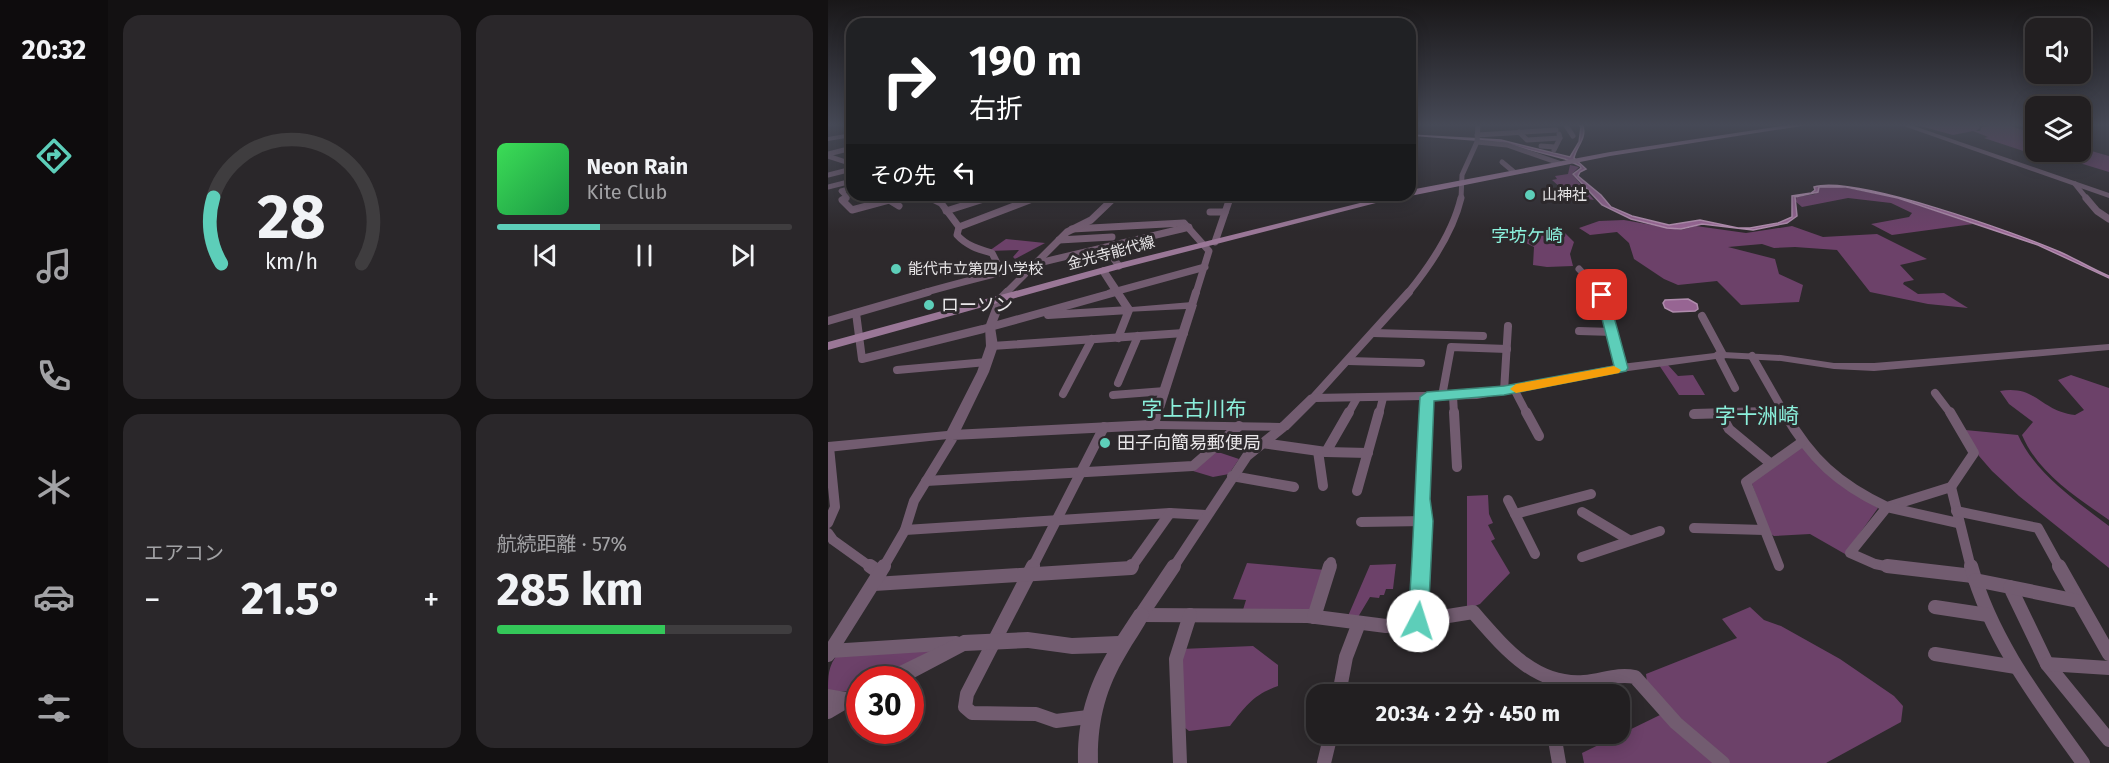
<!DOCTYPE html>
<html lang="ja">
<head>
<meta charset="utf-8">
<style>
	:root { --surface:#221f21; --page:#2a272a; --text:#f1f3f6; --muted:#a2a2a5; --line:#3f3d3f; --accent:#5dceb9 }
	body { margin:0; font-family:"Fira Sans","Noto Sans JP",sans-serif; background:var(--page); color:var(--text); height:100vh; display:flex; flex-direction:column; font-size:22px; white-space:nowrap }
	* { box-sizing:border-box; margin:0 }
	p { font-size:20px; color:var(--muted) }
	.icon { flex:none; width:33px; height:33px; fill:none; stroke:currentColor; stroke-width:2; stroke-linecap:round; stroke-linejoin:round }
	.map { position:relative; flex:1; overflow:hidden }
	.panel { display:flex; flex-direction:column; gap:15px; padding:15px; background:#131112; width:720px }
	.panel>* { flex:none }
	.hud { position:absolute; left:18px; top:18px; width:570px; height:183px; border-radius:18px; box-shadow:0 3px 15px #0003,0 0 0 2px var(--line); background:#202124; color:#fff; overflow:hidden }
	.fabs { position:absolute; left:1197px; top:18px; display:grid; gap:12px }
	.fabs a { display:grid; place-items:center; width:66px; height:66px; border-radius:12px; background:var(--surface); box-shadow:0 3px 15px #0003,0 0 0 2px var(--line); font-size:30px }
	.speed { position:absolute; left:18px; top:666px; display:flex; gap:12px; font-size:30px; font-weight:700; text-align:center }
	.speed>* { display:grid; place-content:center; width:78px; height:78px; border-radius:50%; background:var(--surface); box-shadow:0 3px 15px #0003,0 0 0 2px var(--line); line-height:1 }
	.speed .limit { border:9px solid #d22; background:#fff; color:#111 }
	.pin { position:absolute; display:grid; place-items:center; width:51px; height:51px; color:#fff; margin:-26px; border-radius:12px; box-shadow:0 3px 9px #0006 }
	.me { position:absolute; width:66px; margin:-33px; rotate:5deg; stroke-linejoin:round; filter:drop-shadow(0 0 4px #0008) }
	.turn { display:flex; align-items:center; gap:21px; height:126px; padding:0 24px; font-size:27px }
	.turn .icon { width:78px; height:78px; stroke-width:2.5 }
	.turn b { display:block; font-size:42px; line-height:51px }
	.then { display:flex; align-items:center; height:57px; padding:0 24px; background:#0003; gap:12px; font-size:22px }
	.big { font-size:45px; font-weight:700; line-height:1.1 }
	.panel .card { flex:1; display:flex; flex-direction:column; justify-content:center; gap:9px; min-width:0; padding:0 21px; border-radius:18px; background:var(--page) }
	.panel .dial { align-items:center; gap:0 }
	.dial svg { height:156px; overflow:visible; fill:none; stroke:var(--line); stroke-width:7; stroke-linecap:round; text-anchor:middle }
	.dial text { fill:var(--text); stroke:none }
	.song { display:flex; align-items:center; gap:18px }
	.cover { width:72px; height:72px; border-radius:9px; background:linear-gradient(135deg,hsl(130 70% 55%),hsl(140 70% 35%)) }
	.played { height:6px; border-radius:3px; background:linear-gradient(90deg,var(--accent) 35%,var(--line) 35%) }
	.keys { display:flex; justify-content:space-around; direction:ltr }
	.heat { display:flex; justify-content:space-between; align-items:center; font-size:33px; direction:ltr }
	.charge { height:9px; border-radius:4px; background:linear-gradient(90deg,#34c759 57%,var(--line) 0) }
	.panel .tiles { flex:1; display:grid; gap:15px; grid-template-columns:repeat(2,1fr) }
	.trip { position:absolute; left:478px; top:684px; width:324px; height:60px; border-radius:18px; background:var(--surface); box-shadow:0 3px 15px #0003,0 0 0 2px var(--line); font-weight:700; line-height:60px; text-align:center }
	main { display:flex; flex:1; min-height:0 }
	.menu { display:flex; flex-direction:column; width:108px; justify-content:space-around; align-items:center; background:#0e0c0d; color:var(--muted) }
	.menu .icon { width:42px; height:42px }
	.menu .selected { color:var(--accent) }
	.menu b { font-size:27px; color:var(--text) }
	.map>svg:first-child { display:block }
	.green { fill:#6c4169 }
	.water { fill:#976593; stroke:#af8cac; stroke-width:1.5 }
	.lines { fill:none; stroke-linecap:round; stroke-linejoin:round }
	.minor-far4 { stroke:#725c70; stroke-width:5 }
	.minor-far3 { stroke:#725c70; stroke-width:7 }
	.minor-far2 { stroke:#725c70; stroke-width:8 }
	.minor-far1 { stroke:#725c70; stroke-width:10 }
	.minor { stroke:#725c70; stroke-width:14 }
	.tertiary { fill:#725c70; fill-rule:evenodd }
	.secondary { fill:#9a7797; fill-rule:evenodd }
	.route { fill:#5dceb9; stroke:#3c8678; stroke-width:1.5 }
	.slow { fill:#f59e0b }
	.poi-dot { fill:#5dceb9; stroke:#2d292c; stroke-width:2 }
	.labels { text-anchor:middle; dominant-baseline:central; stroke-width:6; stroke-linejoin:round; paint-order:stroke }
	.far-poi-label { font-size:15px; fill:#e8e6e8; stroke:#2d292c; text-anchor:start }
	.far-street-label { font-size:15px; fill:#e8e6e8; stroke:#2d292c }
	.far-quarter-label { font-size:18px; fill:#8bf0dc; stroke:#2d292c }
	.poi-label { font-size:18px; fill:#e8e6e8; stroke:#2d292c; text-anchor:start }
	.quarter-label { font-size:21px; fill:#8bf0dc; stroke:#2d292c }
</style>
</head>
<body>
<main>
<nav class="menu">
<b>20:32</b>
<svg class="icon selected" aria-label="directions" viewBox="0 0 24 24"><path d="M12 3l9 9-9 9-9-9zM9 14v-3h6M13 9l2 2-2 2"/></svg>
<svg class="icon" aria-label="music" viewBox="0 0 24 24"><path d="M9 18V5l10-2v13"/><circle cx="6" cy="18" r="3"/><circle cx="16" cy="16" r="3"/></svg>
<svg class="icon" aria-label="phone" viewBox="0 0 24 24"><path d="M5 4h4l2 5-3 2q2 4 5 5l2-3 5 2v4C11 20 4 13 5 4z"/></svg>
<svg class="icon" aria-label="climate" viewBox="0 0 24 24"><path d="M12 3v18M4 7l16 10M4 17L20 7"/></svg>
<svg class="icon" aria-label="car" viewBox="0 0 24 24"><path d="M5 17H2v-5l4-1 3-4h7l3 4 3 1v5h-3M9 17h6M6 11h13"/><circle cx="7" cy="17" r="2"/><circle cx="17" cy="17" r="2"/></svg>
<svg class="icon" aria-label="filters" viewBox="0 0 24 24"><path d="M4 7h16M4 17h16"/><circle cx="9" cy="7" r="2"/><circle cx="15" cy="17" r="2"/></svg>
</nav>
<section class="panel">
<div class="tiles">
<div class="card dial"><svg viewBox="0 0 100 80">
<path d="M14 69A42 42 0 1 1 86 69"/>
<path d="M14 69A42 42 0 0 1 10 35" stroke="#5dceb9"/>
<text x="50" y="56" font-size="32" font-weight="700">28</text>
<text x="50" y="72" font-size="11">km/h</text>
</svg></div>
<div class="card">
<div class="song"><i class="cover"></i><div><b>Neon Rain</b><p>Kite Club</p></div></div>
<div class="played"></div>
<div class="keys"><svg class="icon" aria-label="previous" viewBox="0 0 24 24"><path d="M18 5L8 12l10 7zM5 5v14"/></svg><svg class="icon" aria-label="pause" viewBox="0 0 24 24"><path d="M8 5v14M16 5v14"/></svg><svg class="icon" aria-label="next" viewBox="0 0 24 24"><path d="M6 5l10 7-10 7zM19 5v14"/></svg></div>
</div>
<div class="card"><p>エアコン</p>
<div class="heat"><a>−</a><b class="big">21.5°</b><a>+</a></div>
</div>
<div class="card"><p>航続距離 · 57%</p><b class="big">285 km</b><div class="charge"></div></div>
</div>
</section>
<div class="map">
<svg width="1281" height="763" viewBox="0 0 1281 763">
	<rect width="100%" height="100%" fill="#2d292c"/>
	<!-- green -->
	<g class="green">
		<polygon points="1085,124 1150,124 1152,128 1148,131 1152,131 1154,127 1177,124 1207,134 1208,152 1252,152 1253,148 1281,156 1281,172 1245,161 1232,163 1156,138 1160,137 1145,131 1125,135"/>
		<polygon points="742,165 751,167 744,174 766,200 742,196 724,180 729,179 727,176 740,174"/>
		<polygon points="1004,185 1070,198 1145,224 1064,235 1043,224 1081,217 1084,213 1063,203 1020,198 974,207 967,201 969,197 987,194 991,187"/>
		<polygon points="796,220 853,230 868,226 918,233 964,226 995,237 1049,234 1099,259 1072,265 1086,280 1076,282 1075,284 1090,294 1116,293 1140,308 1100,304 1042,292 1009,250 967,247 946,248 934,244 900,247 947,259 951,274 975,285 971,302 913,305 889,281 850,285 836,279 806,259 801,243 789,232 762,235 751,228 771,221"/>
		<polygon points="733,229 746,242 742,254 745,266 719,267 705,265 706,247 694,241 704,233"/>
		<polygon points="178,239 217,243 187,259 185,257 191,250 161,251"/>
		<polygon points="831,365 840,365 850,376 865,375 877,395 851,395"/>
		<path d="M1243 375 1281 388V520C1248 497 1210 473 1194 435L1205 422 1181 404 1172 391C1209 385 1212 411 1247 415L1256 410 1230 380Z"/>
		<path d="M1137 430 1190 435C1207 473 1248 501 1281 526V568L1191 496 1164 471 1151 456Z"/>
		<polygon points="972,446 1050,508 1017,554 982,534 946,536 941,533 923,481"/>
		<polygon points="387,451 411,459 401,474 385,477 365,471"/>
		<polygon points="660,495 661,514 665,523 660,525 667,539 663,541 682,573 652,604 639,609 639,496"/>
		<polygon points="419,563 497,570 482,611 414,613 418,600 405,599"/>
		<polygon points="568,564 565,589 558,589 556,595 552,595 551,598 542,597 530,617 520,616 542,565"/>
		<path d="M922 607 936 620 953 626 1012 659 1066 696 1075 706 1073 722 998 763H902C870 741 845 712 819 683L818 674 909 638 894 619Z"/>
		<path d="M425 646 450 665V686C425 695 418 706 402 726L361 731 356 727 353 649Z"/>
		<path d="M110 648 54 679 32 680 31 691 0 692C0 677 0 665 10 654Z"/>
		<polygon points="832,715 887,763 756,763 754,753"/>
	</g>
	<!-- water -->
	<g class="water">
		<path d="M750 124 755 126C759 138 748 147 746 158L758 169 752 172 750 176 773 195 783 207 804 216 841 225 872 220 910 228H922L950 223 964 217V196L983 193 987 190 986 187C1027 175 1188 233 1232 252 1248 259 1264 269 1281 276V278L1210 245 1070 198 1018 187H991L990 192 967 197 969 216 959 223 925 230 874 224 853 229 839 228 803 219 774 205 745 174 753 168 752 166 737 159 672 142 582 135 673 140 742 157 751 142 753 127Z"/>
		<polygon points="860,299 869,304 870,309 867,311 845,312 837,308 835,303 837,300"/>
	</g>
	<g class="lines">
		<!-- minor-far4 -->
		<g class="minor-far4">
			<polyline points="737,124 745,136"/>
			<polyline points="691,132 699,140 732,138"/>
			<polyline points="649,135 728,130"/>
			<polyline points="649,142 679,145 731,163"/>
			<polyline points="713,146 727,147"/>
			<polyline points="726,150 732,138 731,134"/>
			<polyline points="0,154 24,148"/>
			<polyline points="0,156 24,164"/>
			<polyline points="674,162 686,172"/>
			<polyline points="0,175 24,169"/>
			<polyline points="1247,184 1259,199"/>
			<polyline points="0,187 24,181"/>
			<polyline points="54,195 60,199"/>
			<polyline points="98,195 106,199"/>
			<polyline points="259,195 286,197"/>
			<polyline points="16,199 19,197 13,191 24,188"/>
			<polyline points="155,199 167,195"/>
			<polyline points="203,199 214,195"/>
			<polyline points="285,199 289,195"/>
			<polyline points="402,199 403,195"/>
			<polyline points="633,199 634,175 649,142 650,124"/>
		</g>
		<!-- minor-far3 -->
		<g class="minor-far3">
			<polyline points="18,198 14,200 24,210 61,200"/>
			<polyline points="58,198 71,206"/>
			<path d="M103 198 113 203 131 227 129 235C139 246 150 249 164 253L173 271"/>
			<polyline points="1258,198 1269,211 1281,219"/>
			<polyline points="118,211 159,198"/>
			<polyline points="382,212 397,212"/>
			<polyline points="131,227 207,198"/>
			<polyline points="244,229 356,223 381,251 368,293"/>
			<polyline points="231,240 284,237"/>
			<polyline points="387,242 402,198"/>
			<polyline points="278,248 291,266"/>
			<polyline points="751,269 773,293"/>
			<path d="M95 293C183 268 272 249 361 227"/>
			<polyline points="178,293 239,232 263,220 286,198"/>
			<polyline points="282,293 377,267"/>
			<path d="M580 293C602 266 625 232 633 198"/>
		</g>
		<!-- minor-far2 -->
		<g class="minor-far2">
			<polyline points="771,292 793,368"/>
			<polyline points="173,298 179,292"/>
			<polyline points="364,305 368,292"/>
			<polyline points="28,313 34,359 155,329 288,292"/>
			<polyline points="220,315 301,310 290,338"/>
			<polyline points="874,316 895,355"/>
			<polyline points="0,321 100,292"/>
			<polyline points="751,331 785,332"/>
			<polyline points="545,333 655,336"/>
			<polyline points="164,346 356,333"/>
			<polyline points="890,355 907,388"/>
			<polyline points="924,356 957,414"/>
			<polyline points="520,361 593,363"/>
			<polyline points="69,370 159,362"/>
			<polyline points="290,383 310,336"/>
			<polyline points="686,389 699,414"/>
			<polyline points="676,391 680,326"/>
			<polyline points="1107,393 1123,414"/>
			<polyline points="235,394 264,339"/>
			<polyline points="285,395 337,391"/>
			<polyline points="614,396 623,347 679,349"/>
			<polyline points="625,396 626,414"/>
			<polyline points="485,398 581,292"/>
			<polyline points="520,414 529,398"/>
			<polyline points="551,414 555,398"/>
			<polyline points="598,414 599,397"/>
			<polyline points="871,414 957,412"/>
		</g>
		<!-- minor-far1 -->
		<g class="minor-far1">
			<polyline points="521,412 498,452 540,453"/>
			<polyline points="626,412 629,467"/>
			<polyline points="698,412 711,436"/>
			<path d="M956 412C983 459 1010 484 1059 507L1123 487 1143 568"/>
			<polyline points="1122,412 1146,453 1123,487"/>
			<polyline points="892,413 901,429 942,463"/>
			<polyline points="866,414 939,412"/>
			<polyline points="434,443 498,452"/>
			<polyline points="490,451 495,486"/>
			<polyline points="404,476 466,487"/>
			<polyline points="98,481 365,466 411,426"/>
			<polyline points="529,491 551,412"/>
			<polyline points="680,500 707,554"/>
			<polyline points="1128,511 1210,528 1232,568"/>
			<polyline points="754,512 801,540"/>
			<polyline points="687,514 763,494"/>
			<polyline points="533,522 597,521"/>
			<polyline points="0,523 7,507 1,447"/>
			<polyline points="866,528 936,530"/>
			<polyline points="77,530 342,513 378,515"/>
			<polyline points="0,533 5,540 44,568"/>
			<polyline points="754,557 832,531"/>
			<polyline points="951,566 918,482 974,442"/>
			<polyline points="55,568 77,530 86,501 124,439 124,435 324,425"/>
			<polyline points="204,568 276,427"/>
			<polyline points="303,568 342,513"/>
			<polyline points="345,568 419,456 455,427"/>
			<polyline points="501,568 503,562"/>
			<polyline points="594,568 597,521 594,499 598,412"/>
			<polyline points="1067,568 1047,564 1022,553 1059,507 1130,523"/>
		</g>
		<!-- minor -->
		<g class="minor">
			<polyline points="42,566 52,573"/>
			<polyline points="205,566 139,694 137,707 144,713 208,714 228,721 260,717"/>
			<polyline points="1059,566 1145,576"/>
			<path d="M1143 566C1164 641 1210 700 1255 763"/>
			<polyline points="1231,566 1281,654"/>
			<polyline points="1147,580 1182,587 1219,664 1281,740"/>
			<polyline points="46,584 303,568 304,566"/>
			<polyline points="1182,587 1250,601"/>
			<polyline points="1107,607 1160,615"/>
			<path d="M313 615 480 616 558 626 645 612C675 646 706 686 756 682 774 681 789 673 807 677L848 723 895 763"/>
			<polyline points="313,615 346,566"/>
			<polyline points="486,617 502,566"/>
			<polyline points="590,621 594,566"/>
			<polyline points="2,651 128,643"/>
			<polyline points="1107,654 1188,667"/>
			<polyline points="0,655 56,566"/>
			<polyline points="1219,664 1281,668"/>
			<polyline points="511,694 518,657 531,623"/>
			<polyline points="688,694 714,691"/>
			<polyline points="0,712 17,702"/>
			<polyline points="726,734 731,763"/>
			<polyline points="352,763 348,659 362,615"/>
			<polyline points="496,763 503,734"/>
		</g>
		<!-- tertiary -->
		<g class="tertiary">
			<polygon points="1070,124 1080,124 1281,193 1281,198"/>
			<polygon points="24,133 24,137 0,141 0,137"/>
			<polygon points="275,267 278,268 304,307 364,302 369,305 332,421 452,423 481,395 485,394 649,391 793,364 895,352 953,355 1006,363 1046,363 1281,344 1281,350 1046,371 1006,369 953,361 895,358 793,372 649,399 488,402 460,430 455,431 324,429 318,425 331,391 358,309 297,312 270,270"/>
			<polygon points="173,295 178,298 167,327 170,346 161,372 129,438 0,452 0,442 119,431 149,372 158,346 157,327 168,298"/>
			<path d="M313 607 319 610 322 615C315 629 305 642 298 655 277 690 269 723 270 763H250C249 722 259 688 279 653L244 654 200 648 137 651 82 680H53L55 674 135 635 200 632 244 638 290 636 307 610Z"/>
			<polygon points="32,686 32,705 19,710 0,707 0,689 18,692"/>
		</g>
		<!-- secondary -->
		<g class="secondary">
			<polygon points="967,124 986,124 782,156 582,196 580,195 582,195 582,190 782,152"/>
			<polygon points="564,195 579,195 295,268 0,350 0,342 287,264"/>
		</g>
	</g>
	<!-- sky -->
	<linearGradient id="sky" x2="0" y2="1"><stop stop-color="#191718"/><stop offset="0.54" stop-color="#464956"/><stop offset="1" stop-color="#464956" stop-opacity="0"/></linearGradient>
	<rect width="1281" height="231" fill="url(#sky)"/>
	<!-- route -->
	<path class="route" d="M774 291 780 295 800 368 798 371 676 395 606 401 602 499 605 521 600 621 597 627 590 630 583 627 580 621C586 546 587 472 592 397L599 392 676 386 786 366 768 295Z"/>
	<!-- slow -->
	<polygon class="slow" points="786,366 793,370 791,373 688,393 682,389 688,384"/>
	<!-- markers -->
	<g class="poi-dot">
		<circle cx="702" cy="195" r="6"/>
		<circle cx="68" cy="269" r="6"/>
		<circle cx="101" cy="305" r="6"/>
		<circle cx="277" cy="443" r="6"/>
	</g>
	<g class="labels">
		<!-- far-poi labels -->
		<g class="far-poi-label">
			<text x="714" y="195">山神社</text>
			<text x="80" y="269">能代市立第四小学校</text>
		</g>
		<!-- far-street labels -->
		<g class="far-street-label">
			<text transform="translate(283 253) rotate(-15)">金光寺能代線</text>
		</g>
		<!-- far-quarter labels -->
		<g class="far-quarter-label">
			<text x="699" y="236">字坊ケ崎</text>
		</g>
		<!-- poi labels -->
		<g class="poi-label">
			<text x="113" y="305">ローソン</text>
			<text x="289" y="443">田子向簡易郵便局</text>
		</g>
		<!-- quarter labels -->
		<g class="quarter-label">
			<text x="366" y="409">字上古川布</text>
			<text x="929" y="416">字十洲崎</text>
		</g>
	</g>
</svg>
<div class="fabs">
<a><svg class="icon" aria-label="sound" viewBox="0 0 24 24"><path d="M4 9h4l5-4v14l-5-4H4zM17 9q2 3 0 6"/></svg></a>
<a><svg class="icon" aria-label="layers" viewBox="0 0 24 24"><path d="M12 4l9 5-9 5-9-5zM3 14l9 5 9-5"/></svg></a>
</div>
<div class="speed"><div class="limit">30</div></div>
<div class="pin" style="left:774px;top:295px;background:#d93025"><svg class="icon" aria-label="arrive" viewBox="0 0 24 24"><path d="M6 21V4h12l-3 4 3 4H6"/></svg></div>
<svg class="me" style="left:590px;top:621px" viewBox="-20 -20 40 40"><circle r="19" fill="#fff"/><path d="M0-13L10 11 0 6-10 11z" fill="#5dceb9"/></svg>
<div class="trip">20:34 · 2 分 · 450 m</div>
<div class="hud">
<div class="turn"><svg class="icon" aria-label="right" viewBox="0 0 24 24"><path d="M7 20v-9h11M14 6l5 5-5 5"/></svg><div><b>190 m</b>右折</div></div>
<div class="then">その先<svg class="icon" aria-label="left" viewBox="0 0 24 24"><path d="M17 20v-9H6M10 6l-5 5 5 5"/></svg></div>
</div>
</div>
</main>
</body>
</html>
